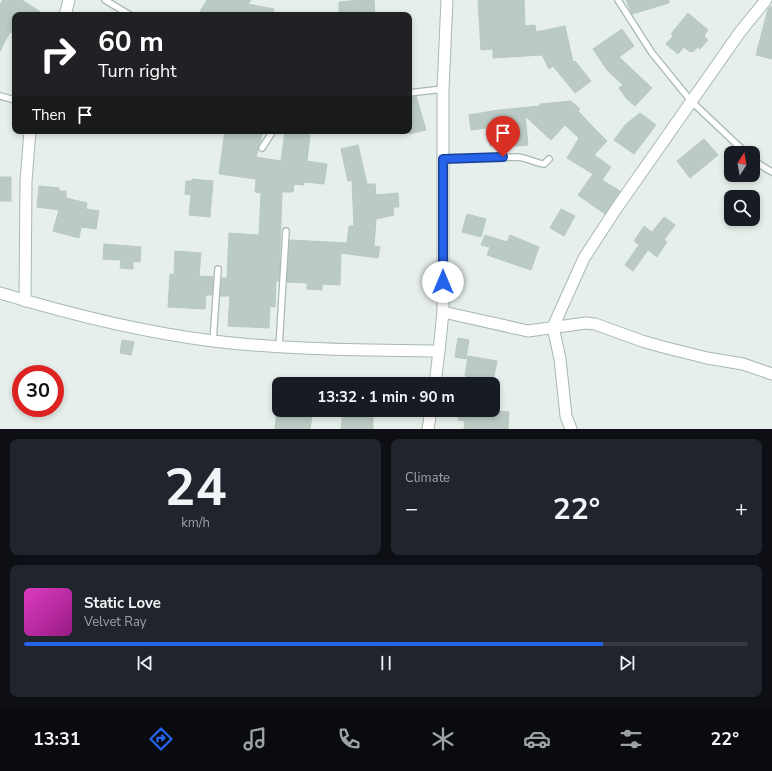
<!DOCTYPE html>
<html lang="en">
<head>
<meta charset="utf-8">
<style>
	:root { --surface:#171b24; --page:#20242c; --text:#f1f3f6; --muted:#9ea1a6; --line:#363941; --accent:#2563eb }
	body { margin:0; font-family:"Nunito Sans",sans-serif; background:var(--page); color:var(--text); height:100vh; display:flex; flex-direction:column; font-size:15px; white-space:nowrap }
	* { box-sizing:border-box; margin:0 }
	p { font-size:13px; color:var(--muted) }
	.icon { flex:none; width:22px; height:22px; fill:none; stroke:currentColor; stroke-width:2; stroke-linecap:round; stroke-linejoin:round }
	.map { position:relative; height:429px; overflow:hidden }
	.drawer { display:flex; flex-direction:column; gap:10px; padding:10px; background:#0d0f14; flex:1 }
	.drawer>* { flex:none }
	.guide { position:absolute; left:12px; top:12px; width:400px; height:122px; border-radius:8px; box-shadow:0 2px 6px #0003; background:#202124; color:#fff; overflow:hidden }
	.needle { width:26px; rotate:11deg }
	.controls { position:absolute; left:724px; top:146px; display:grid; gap:8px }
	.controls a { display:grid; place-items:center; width:36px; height:36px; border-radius:8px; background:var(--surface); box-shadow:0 2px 6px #0003; font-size:20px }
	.speed { position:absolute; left:12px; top:365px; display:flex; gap:8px; font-size:20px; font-weight:700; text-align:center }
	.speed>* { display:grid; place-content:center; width:52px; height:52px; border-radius:50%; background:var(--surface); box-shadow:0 2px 6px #0003; line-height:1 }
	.speed .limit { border:6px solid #d22; background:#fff; color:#111 }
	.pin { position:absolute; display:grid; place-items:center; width:34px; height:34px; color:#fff; margin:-41px -17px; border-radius:50% 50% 50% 0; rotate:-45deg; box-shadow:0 0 4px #0007 }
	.pin .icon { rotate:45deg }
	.me { position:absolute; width:44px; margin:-22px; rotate:0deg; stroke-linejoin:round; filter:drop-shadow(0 0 3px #0008) }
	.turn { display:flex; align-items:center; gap:14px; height:84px; padding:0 20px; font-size:18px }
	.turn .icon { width:52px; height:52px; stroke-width:2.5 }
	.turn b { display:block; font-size:28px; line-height:34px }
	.then { display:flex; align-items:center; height:38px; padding:0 20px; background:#0003; gap:8px; font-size:15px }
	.big { font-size:30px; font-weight:700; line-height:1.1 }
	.drawer .widget { flex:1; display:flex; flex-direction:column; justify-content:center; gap:6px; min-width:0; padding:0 14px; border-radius:8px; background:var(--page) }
	.drawer .dial { align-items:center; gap:0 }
	.dial b { font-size:52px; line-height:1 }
	.song { display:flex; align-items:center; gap:12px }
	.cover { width:48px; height:48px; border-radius:6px; background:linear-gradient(135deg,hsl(310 70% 55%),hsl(310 70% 35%)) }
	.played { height:4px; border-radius:2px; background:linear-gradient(90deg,var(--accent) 80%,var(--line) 80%) }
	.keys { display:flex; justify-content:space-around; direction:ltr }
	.heat { display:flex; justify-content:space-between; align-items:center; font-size:22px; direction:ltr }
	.drawer .tiles { flex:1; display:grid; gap:10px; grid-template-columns:1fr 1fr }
	.widget:last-child { grid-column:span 2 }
	.trip { position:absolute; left:272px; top:377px; width:228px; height:40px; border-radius:8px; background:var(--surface); box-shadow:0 2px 6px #0003; font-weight:700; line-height:40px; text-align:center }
	.tab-bar { display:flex; height:64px; justify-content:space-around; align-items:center; background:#090b0e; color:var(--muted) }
	.tab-bar .icon { width:28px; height:28px }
	.tab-bar .active { color:var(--accent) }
	.tab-bar b { font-size:18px; color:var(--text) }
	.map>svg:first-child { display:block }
	.building { fill:#bbcac4; stroke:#b8c9c2 }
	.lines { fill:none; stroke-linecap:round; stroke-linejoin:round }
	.lane-casing { stroke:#a8b8b2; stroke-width:8 }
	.street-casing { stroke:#a8b8b2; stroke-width:13 }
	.lane { stroke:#fff; stroke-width:5.5 }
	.street { stroke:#fff; stroke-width:11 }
	.route-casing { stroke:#184099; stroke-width:10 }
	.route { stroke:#2563eb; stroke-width:7 }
</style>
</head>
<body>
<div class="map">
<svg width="772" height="429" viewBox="0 0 772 429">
	<rect width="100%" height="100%" fill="#e6efeb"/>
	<!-- building -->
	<g class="building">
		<polygon points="3,0 22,0 45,15 15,15 15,35 10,32 0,51 0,4"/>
		<polygon points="207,0 251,0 248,4 274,9 273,15 198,15"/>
		<polygon points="362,0 374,0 375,15 339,15 339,2"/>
		<polygon points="478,0 524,0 525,26 535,25 536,32 565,26 573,62 575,61 591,81 575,93 553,66 549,69 542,55 493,58 493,49 481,50"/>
		<polygon points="626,0 669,0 669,3 632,14"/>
		<polygon points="770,7 772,7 772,59 756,55 768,9"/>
		<polygon points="688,13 708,30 704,36 708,40 700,49 698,47 693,52 691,51 690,52 684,47 678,54 666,44 673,36 671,34"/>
		<polygon points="622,29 634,46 619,57 652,88 635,106 626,98 619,88 623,85 607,70 593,49"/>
		<polygon points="416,96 426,130 409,134 409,97"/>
		<polygon points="571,101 580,109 578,111 594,128 607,141 594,155 611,167 602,180 620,191 605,214 578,195 593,174 567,158 579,138 565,125 551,140 525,116 528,145 503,147 503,144 490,146 487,128 471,130 469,115 499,110 540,106 540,104"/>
		<polygon points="640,113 656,125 634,154 614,140 626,124"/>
		<polygon points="225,131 263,131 256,157 281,161 285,131 310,135 307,161 327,164 324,184 304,182 304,185 294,184 293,192 282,192 279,281 276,281 275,307 270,306 269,328 228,326 230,296 220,296 222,278 227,278 229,233 259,235 261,193 255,192 256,179 219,174"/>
		<polygon points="704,139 718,155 690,178 677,161"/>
		<polygon points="358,145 367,184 375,184 376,195 398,193 399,207 393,207 394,215 376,219 374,246 380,247 378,258 341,253 340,285 322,284 322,290 307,289 307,283 287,282 290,240 347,243 349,226 354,226 352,180 348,181 341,149"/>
		<rect x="0" y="177" width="11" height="24"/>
		<polygon points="192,179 213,181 210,217 189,215 191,195 185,194 186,181 192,181"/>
		<polygon points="39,186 59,188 59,191 66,191 66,198 87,203 86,209 99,211 96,229 81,227 79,238 53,231 59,210 37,207"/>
		<polygon points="561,209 575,216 564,236 550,228"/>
		<polygon points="467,214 486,219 481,237 462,232"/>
		<polygon points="664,217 675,225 664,240 667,242 657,257 648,250 633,271 625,265 639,245 634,241 644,226 652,232"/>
		<polygon points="485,235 507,242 510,235 539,247 531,270 487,255 490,247 481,245"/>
		<polygon points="104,244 141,247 140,262 133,261 133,269 120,268 121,260 103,259"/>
		<polygon points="175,251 201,253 199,276 213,277 212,295 206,295 205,309 168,307 170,274 174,275"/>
		<polygon points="458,338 469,340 466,359 455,357"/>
		<polygon points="122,340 134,342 131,355 120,353"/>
		<polygon points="468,356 497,361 493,381 486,379 485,382 465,376"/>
		<polygon points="277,410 313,410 310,429 275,429"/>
		<polygon points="460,410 494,410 494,411 509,412 508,429 464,429 465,421 458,420"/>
		<polygon points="343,411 373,414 373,429 341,429"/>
	</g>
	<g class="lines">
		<!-- lane casing -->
		<g class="lane-casing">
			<g id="lane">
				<polyline points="105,0 130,15"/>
				<polyline points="618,0 652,53 691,101 746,153"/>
				<polyline points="409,93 443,89"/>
				<polyline points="0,96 15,100"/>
				<polyline points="262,148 273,131"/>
				<path d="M443 159 518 157C527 158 535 163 544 164L549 159"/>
				<polyline points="753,159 762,166 772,172"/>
				<polyline points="213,341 218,269"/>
				<polyline points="279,347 286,231"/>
			</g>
		</g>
		<!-- street casing -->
		<g class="street-casing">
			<g id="street">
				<polyline points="65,15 69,0"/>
				<path d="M0 293C69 314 141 332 213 341 288 350 364 350 439 351"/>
				<polyline points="25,301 26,181 30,131"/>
				<polyline points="443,312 528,331 586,323 595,324 642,341 663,347 707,358 743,364 772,374"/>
				<polyline points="435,384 439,351 443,312 443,89 447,0"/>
				<polyline points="428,429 431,410"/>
				<polyline points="571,429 566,416 560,359 553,327 584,258 616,209 740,32 766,0"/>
			</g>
		</g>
		<!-- lane -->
		<use href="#lane" class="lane"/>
		<!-- street -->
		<use href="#street" class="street"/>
	</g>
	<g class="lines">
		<!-- route casing -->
		<g class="route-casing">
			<polyline id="route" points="443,282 443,159 503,157"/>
		</g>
		<!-- route -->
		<use href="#route" class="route"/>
	</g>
</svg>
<div class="controls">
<a><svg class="needle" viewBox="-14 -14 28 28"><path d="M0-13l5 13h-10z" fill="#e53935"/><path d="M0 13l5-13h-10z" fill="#9ea1a6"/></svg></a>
<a><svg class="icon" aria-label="search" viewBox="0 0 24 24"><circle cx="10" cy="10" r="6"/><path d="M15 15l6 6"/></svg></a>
</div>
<div class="speed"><div class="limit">30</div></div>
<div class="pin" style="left:503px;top:157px;background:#d93025"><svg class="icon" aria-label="arrive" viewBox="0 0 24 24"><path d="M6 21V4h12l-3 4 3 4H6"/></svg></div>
<svg class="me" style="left:443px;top:282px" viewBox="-20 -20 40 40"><circle r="19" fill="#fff"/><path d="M0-13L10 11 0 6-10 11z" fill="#2563eb"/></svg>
<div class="trip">13:32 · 1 min · 90 m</div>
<div class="guide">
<div class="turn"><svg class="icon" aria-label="right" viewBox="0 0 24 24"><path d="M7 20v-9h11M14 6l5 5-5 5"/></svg><div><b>60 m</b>Turn right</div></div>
<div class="then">Then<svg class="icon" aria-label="arrive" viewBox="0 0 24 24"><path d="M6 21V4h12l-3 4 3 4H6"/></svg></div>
</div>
</div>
<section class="drawer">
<div class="tiles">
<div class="widget dial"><b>24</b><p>km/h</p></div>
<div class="widget"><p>Climate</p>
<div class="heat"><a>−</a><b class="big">22°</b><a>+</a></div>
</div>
<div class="widget">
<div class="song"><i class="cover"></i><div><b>Static Love</b><p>Velvet Ray</p></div></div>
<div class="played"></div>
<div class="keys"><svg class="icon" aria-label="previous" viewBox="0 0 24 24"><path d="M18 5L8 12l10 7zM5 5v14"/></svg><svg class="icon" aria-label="pause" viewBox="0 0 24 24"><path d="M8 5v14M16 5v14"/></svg><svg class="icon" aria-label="next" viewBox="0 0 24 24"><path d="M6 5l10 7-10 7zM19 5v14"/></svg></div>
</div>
</div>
</section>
<nav class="tab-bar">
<b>13:31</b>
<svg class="icon active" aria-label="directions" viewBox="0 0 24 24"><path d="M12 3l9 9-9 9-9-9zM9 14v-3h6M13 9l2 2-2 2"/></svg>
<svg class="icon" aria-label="music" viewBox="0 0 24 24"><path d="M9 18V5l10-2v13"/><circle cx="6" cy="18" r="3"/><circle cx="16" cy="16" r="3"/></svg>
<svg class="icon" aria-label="phone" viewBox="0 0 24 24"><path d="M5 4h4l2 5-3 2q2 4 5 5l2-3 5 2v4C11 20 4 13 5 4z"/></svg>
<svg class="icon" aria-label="climate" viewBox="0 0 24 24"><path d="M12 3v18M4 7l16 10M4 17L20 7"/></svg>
<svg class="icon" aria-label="car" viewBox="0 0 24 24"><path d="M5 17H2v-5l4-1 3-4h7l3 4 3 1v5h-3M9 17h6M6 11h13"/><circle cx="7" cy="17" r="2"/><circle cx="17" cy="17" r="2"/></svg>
<svg class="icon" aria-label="filters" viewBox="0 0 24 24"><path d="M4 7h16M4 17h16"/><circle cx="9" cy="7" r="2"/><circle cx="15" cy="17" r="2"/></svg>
<b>22°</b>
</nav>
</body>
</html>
